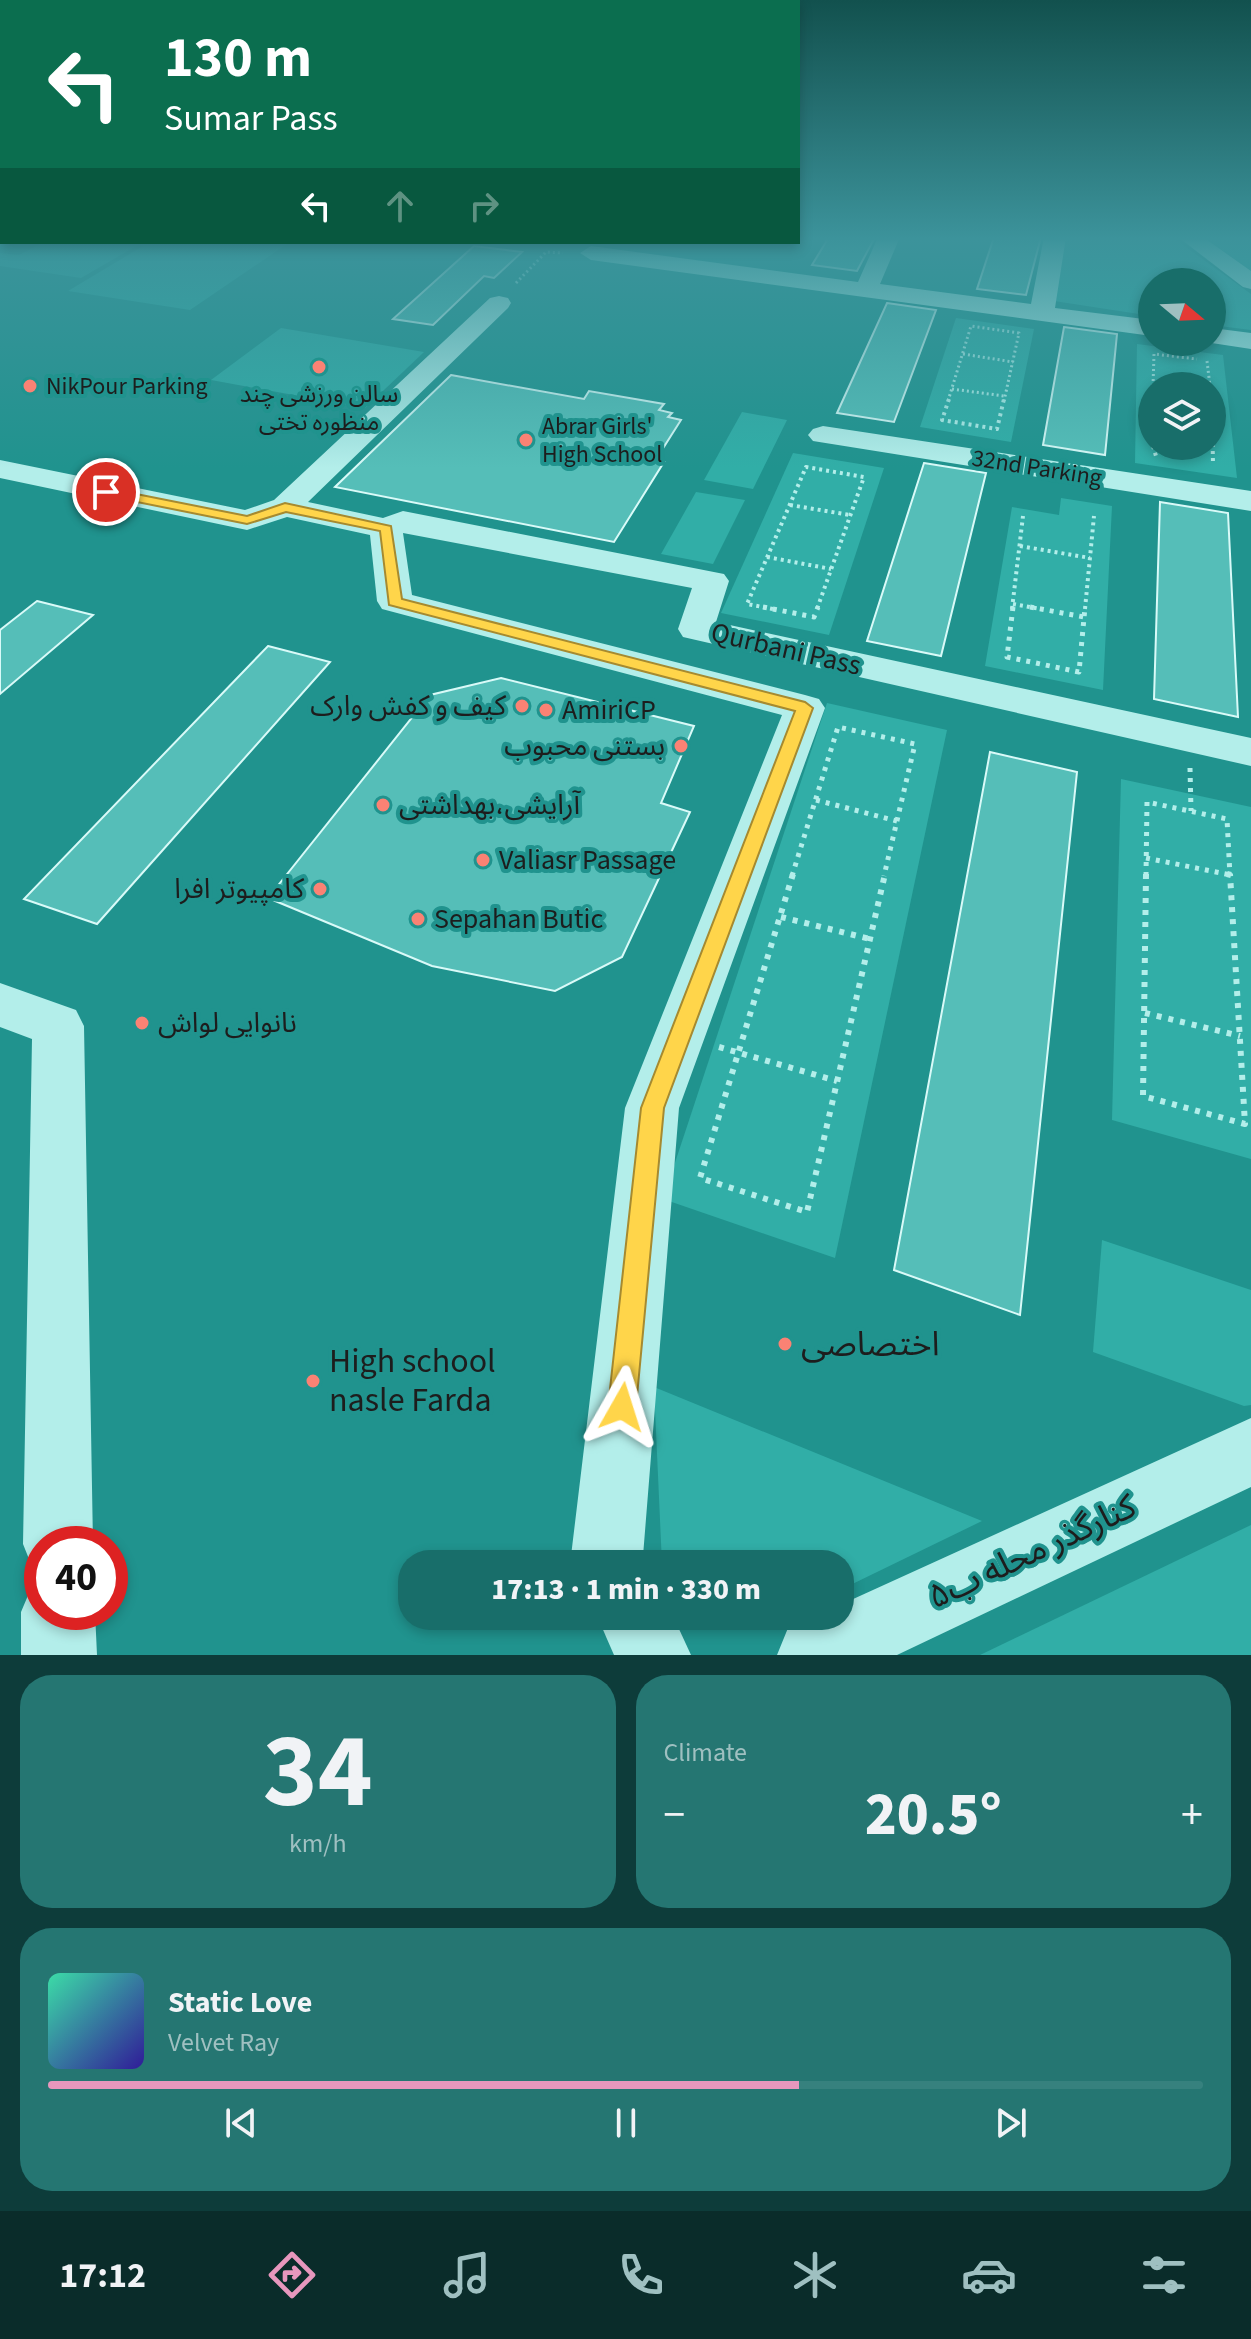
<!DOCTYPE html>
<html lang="en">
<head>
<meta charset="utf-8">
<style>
	:root { --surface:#186e6a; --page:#257672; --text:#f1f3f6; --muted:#9fc0c1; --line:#36817e; --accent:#e797bd }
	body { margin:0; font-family:"Source Sans 3","Noto Sans Arabic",sans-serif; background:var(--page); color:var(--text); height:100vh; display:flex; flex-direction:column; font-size:30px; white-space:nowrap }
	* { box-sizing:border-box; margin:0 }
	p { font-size:26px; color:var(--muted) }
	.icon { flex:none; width:44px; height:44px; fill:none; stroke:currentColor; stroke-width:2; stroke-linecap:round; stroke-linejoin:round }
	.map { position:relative; height:1655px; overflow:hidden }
	.details { display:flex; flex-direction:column; gap:20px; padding:20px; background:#0d3c3a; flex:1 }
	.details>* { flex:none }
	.guide { position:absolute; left:0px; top:0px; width:800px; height:244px; box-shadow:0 4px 12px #0003; background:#0b6e4f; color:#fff; overflow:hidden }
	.needle { width:52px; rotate:109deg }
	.buttons { position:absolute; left:1138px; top:268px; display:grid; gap:16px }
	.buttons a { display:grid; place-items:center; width:88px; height:88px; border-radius:50%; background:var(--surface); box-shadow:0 4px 12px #0003; font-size:40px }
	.speed { position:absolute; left:24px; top:1526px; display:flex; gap:16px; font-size:40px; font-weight:700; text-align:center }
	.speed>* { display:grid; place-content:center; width:104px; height:104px; border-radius:50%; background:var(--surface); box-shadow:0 4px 12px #0003; line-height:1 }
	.speed .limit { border:12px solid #d22; background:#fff; color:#111 }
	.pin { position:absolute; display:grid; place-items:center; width:68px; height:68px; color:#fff; margin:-34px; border:4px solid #fff; border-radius:50%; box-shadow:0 2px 8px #0007 }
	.me { position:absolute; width:88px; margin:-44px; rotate:6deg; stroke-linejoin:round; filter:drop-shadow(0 0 6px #0008) }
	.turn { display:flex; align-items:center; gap:28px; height:168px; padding:0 32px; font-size:36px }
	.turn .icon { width:104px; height:104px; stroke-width:2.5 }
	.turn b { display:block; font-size:56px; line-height:68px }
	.lanes { display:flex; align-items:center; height:76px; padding:0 32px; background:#0003; justify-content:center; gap:40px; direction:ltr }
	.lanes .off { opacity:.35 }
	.big { font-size:60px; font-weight:800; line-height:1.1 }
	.details .card { flex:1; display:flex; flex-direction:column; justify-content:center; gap:12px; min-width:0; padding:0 28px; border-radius:32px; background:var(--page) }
	.details .dial { align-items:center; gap:0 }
	.dial b { font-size:104px; line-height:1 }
	.song { display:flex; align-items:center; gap:24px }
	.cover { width:96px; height:96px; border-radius:12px; background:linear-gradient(135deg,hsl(160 70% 55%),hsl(250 70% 35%)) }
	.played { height:8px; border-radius:4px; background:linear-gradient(90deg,var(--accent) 65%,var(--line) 65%) }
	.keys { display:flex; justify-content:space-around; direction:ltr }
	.heat { display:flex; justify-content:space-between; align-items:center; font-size:44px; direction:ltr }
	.details .tiles { flex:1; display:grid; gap:20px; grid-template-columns:1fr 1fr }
	.card:last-child { grid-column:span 2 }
	.trip { position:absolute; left:398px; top:1550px; width:456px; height:80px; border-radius:32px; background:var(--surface); box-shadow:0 4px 12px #0003; font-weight:800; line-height:80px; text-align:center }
	.dock { display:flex; height:128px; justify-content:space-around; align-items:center; background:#0a2c2a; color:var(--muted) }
	.dock .icon { width:56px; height:56px }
	.dock .active { color:var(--accent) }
	.dock b { font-size:36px; color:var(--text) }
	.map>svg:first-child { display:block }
	.green { fill:#31aea7; fill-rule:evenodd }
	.building { fill:#55beb8; stroke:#d9faf8; stroke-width:2 }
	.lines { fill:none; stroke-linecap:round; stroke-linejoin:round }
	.path-far3 { stroke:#b3eeea; stroke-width:3; stroke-dasharray:2 3; stroke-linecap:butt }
	.path-far2 { stroke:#b3eeea; stroke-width:4; stroke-dasharray:3 4; stroke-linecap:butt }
	.path-far1 { stroke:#b3eeea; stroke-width:5; stroke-dasharray:4 6; stroke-linecap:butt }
	.path { stroke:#b3eeea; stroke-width:6; stroke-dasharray:5 7; stroke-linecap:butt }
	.minor { fill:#b3eeea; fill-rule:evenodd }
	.route { fill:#ffd54a; stroke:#a68a30; stroke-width:2 }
	.poi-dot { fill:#fa8274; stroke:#20938e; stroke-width:3 }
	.labels { text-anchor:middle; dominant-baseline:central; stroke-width:8; stroke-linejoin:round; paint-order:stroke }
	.far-poi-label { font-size:24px; fill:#1d1d1d; stroke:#20938e; text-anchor:start }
	.far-street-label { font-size:24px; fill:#1d1d1d; stroke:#20938e }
	.street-label { font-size:28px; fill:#1d1d1d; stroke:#20938e }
	.poi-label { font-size:28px; fill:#1d1d1d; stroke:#20938e; text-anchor:start }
	.near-poi-label { font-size:34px; fill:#1d1d1d; stroke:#20938e; text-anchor:start }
	.near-street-label { font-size:34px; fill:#1d1d1d; stroke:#20938e }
</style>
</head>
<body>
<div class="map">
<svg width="1251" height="1655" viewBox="0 0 1251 1655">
	<rect width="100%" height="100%" fill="#20938e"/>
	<!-- green -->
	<g class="green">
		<polygon points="1065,237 1172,237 1251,294 1251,330 1212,325 1212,282 1152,282 1152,316 1054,301"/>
		<polygon points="1204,237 1251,237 1251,271"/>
		<polygon points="44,242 290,242 190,310 68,291 143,246 138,245 81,278 0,266 0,253 19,255"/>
		<polygon points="956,318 1034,329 1011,442 920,427"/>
		<polygon points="281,328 424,352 365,408 211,380"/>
		<path d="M1137 344 1223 355 1237 478 1135 463ZM1152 386H1212V446H1152Z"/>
		<polygon points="742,412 787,420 753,489 704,480"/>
		<polygon points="793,453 884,468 829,635 721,613"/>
		<polygon points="696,492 745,500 713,564 661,554"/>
		<polygon points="1061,498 1112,506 1103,690 985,666 1012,507 1059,515"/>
		<polygon points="827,703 947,730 835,1258 663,1199"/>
		<polygon points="1121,779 1251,807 1251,1159 1112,1120"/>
		<polygon points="1102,1240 1251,1290 1251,1405 1244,1406 1093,1352"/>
		<polygon points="654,1387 982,1521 840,1590 840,1564 662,1564"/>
		<polygon points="1251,1525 1251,1655 980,1655"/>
	</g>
	<!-- building -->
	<g class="building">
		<polygon points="829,237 875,237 857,271 812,265"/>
		<polygon points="994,237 1041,237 1026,295 977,289"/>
		<polygon points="474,246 522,252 494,278 484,276 433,325 393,319"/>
		<polygon points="887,303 936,310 894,422 837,413"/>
		<polygon points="1064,327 1117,334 1105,455 1043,445"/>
		<polygon points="451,375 584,399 589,391 664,404 659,410 672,413 668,417 681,420 655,461 664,462 614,542 335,487"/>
		<polygon points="924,463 986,473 941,656 867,641"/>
		<polygon points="1160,502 1228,513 1238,717 1154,699"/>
		<polygon points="37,601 93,615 0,694 0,630"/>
		<polygon points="268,646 330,662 97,924 24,899"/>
		<polygon points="501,678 694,726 661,803 690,812 622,957 555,991 432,966 268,898 430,695"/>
		<polygon points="990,752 1077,772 1020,1315 894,1270"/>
	</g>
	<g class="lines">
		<!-- path-far3 -->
		<g class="path-far3">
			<polyline points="516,283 546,252 563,253"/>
			<polyline points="963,354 1013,362"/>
			<polyline points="1207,361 1210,386"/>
			<polyline points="1153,386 1154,354 1197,359"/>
			<polyline points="952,389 1004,396"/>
			<polyline points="948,401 971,326 1019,333 1004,401"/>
		</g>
		<!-- path-far2 -->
		<g class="path-far2">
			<polyline points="949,399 942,420 997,429 1004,399"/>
			<polyline points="1212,409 1213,465"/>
			<polyline points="1153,446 1156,456"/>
			<polyline points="790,505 850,515"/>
			<polyline points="1020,546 1090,558"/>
			<polyline points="767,557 831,569"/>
			<polyline points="1013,604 1041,609"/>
			<polyline points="773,609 747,604 806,467 864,477 817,609"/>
			<polyline points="1012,609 1023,516"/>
			<polyline points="1085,609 1094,516"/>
		</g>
		<!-- path-far1 -->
		<g class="path-far1">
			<polyline points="763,607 814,617 818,607"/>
			<polyline points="1013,607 1007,657 1079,672 1085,607"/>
			<polyline points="1030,607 1084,617"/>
			<polyline points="1190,768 1191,811"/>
			<polyline points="816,800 897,821"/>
			<polyline points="1146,858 1231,875"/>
			<polyline points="792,876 838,727 915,744 884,876"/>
			<polyline points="1146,876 1147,802 1227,819 1230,876"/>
		</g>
		<!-- path -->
		<g class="path">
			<polyline points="793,874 700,1178 807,1212 885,874"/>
			<polyline points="1146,874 1143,1096 1245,1124 1230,874"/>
			<polyline points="1227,874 1231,875"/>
			<polyline points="781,917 870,939"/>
			<polyline points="1145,1013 1240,1036"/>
			<polyline points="719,1047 837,1081"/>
		</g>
		<!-- minor -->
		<g class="minor">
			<polygon points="878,237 900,237 880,284 1031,304 1044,237 1066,237 1055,308 1152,320 1152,336 591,260 580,253 591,246 858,282"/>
			<polygon points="1178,237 1203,237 1251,271 1251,289 1243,287"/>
			<polygon points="499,296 508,298 511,303 508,308 308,502 383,518 403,511 724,574 729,581 716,622 1251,738 1251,766 696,640 683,637 678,629 692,588 403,533 412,595 805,695 819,699 825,708 679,1108 643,1556 646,1564 574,1564 571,1556 625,1108 782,715 382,609 377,601 370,535 287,517 247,530 0,478 0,460 245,510 274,500 490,298"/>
			<polygon points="1212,328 1251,333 1251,349 1205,342 1212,342"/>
			<polygon points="823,426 1251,491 1251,511 813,441 808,435 813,429"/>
			<polygon points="0,983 76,1010 84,1026 93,1544 42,1544 42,1573 33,1569 23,1544 32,1039 0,1027"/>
			<polygon points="1251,1418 1251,1487 897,1655 777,1655 788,1628 816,1616 840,1616 840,1605"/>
			<polygon points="42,1582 42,1612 95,1612 97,1655 21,1655 21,1612 32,1586"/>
			<polygon points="597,1616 673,1616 691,1655 614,1655"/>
		</g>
	</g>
	<!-- sky -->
	<linearGradient id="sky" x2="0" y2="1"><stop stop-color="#12514e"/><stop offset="0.51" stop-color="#3c939b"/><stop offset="1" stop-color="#3c939b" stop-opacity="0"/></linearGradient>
	<rect width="1251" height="468" fill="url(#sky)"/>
	<!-- route -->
	<polygon class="route" points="106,488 247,516 285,503 391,526 402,599 805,702 813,708 664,1108 636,1407 632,1416 622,1420 612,1416 608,1407 641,1108 795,711 389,605 380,531 286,512 247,524 102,495 102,489"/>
	<!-- markers -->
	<g class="poi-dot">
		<circle cx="319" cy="367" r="8"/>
		<circle cx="30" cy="386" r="8"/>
		<circle cx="526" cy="440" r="8"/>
		<circle cx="522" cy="706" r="8"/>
		<circle cx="546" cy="710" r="8"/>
		<circle cx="681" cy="746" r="8"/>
		<circle cx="383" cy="805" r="8"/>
		<circle cx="483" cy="860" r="8"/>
		<circle cx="320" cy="889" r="8"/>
		<circle cx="418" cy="919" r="8"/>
		<circle cx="142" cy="1023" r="8"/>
		<circle cx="785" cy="1344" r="8"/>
		<circle cx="313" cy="1381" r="8"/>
	</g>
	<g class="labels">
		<!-- far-poi labels -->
		<g class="far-poi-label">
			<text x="46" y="386">NikPour Parking</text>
			<text x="319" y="394" text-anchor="middle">سالن ورزشی چند<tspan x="319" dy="28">منظوره تختی</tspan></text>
			<text x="542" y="426">Abrar Girls'<tspan x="542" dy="28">High School</tspan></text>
		</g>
		<!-- far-street labels -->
		<g class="far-street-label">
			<text transform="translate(1037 468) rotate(9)">32nd Parking</text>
		</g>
		<!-- street labels -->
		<g class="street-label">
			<text transform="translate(786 649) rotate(13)">Qurbani Pass</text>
		</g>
		<!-- poi labels -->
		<g class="poi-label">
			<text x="506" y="706" text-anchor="end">کیف و کفش وارک</text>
			<text x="562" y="710">AmiriCP</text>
			<text x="665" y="746" text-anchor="end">بستنی محبوب</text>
			<text x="399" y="805">آرایشی،بهداشتی</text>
			<text x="499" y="860">Valiasr Passage</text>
			<text x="304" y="889" text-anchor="end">کامپیوتر افرا</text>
			<text x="434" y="919">Sepahan Butic</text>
			<text x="158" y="1023">نانوایی لواش</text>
		</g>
		<!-- near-poi labels -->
		<g class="near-poi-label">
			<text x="801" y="1344">اختصاصی</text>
			<text x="329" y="1361">High school<tspan x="329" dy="39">nasle Farda</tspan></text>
		</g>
		<!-- near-street labels -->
		<g class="near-street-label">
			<text transform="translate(1032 1552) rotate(-25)">کنارگذر محله ب۵</text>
		</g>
	</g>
</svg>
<div class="buttons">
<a><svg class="needle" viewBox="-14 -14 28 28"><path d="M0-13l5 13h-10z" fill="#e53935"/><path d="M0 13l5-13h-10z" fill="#9fc0c1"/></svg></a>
<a><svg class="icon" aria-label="layers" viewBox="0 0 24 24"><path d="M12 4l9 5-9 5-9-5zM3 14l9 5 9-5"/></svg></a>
</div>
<div class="speed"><div class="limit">40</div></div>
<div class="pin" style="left:106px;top:492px;background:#d93025"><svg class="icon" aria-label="arrive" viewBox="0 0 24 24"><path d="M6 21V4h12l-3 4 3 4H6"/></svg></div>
<svg class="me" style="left:622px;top:1407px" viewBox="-20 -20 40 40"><path d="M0-17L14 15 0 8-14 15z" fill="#ffd54a" stroke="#fff" stroke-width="4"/></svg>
<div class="trip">17:13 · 1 min · 330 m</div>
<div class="guide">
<div class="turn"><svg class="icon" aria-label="left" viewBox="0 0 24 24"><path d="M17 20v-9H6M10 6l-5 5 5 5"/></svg><div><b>130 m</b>Sumar Pass</div></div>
<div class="lanes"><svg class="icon" aria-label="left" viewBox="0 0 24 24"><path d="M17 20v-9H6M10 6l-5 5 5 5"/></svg><svg class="icon off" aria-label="ahead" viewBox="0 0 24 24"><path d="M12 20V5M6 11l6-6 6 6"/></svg><svg class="icon off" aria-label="right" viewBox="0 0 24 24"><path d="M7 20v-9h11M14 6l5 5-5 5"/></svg></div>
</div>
</div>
<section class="details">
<div class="tiles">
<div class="card dial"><b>34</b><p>km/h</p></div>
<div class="card"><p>Climate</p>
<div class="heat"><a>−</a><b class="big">20.5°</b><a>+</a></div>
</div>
<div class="card">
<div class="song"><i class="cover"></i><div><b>Static Love</b><p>Velvet Ray</p></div></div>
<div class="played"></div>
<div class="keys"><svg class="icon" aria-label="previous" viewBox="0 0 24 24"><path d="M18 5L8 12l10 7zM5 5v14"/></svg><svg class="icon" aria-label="pause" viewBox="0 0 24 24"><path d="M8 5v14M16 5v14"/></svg><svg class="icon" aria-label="next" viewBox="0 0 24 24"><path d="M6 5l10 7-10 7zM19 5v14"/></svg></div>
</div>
</div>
</section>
<nav class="dock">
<b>17:12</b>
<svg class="icon active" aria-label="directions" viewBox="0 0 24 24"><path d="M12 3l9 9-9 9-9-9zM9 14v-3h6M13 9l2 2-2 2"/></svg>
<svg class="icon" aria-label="music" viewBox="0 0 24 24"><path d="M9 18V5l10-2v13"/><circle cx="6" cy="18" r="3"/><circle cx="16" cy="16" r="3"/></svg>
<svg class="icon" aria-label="phone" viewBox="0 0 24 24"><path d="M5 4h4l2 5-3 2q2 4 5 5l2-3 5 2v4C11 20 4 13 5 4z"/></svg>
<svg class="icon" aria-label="climate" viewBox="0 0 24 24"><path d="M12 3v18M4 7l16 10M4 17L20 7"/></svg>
<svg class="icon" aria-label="car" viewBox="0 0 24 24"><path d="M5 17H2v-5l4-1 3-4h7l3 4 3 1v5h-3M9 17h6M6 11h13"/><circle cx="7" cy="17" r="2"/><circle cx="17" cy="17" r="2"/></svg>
<svg class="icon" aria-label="filters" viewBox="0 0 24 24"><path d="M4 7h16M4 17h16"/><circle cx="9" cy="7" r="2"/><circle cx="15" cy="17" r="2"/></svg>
</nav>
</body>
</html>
